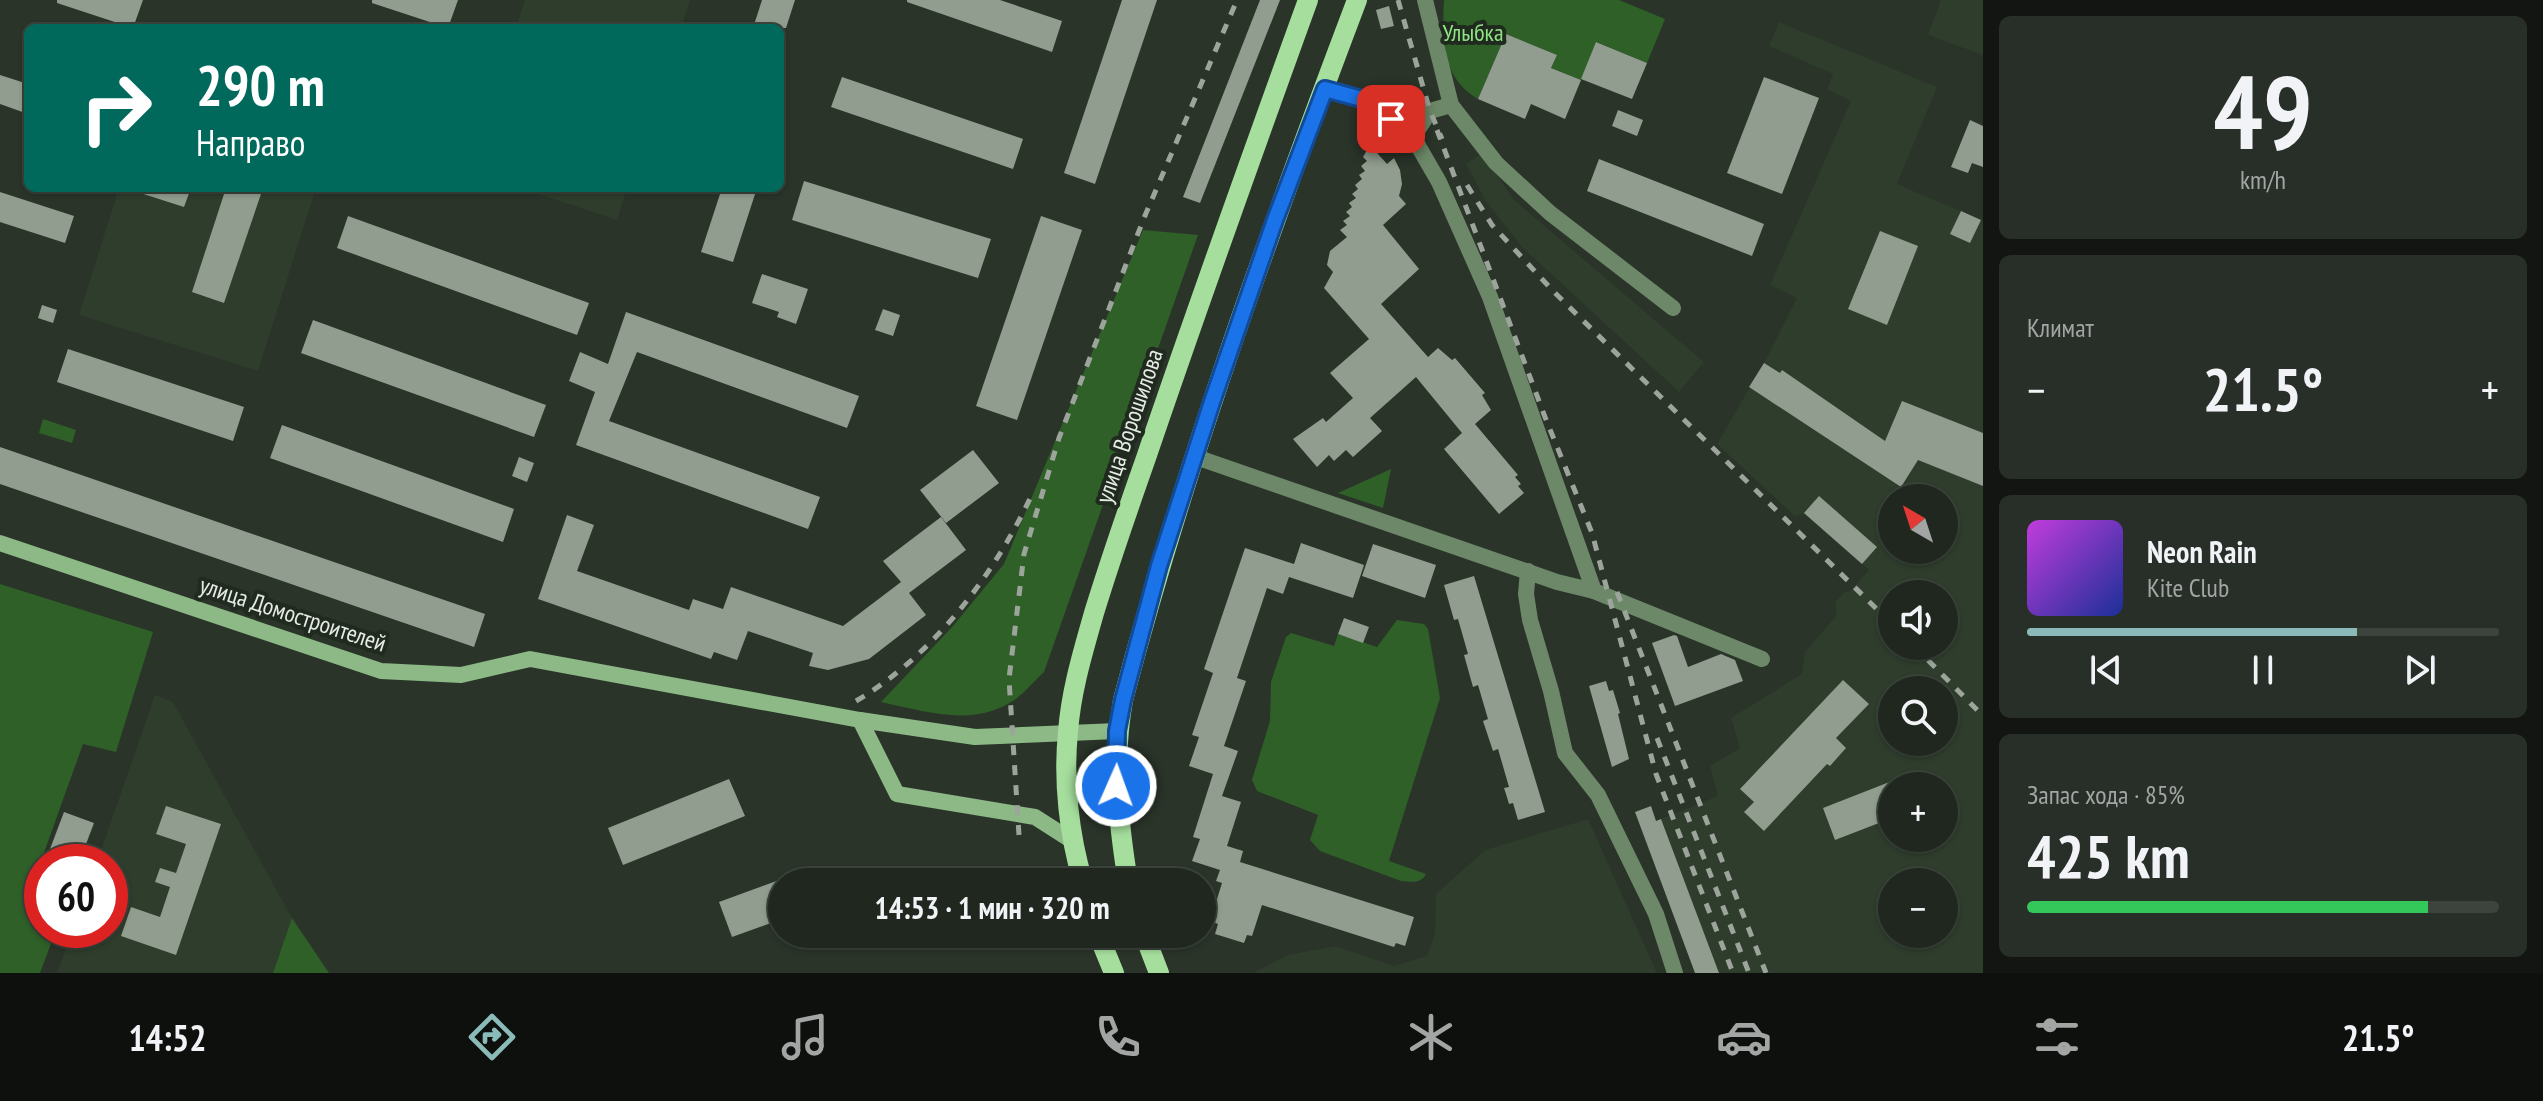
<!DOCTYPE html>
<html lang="ru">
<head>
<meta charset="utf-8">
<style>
	:root { --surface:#20271f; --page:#282f28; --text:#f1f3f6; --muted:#a2a5a4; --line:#3d443d; --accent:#8bbbb9 }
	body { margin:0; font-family:"PT Sans Narrow",sans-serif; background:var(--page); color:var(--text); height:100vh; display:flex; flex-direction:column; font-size:30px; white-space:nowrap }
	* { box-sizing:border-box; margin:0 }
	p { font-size:26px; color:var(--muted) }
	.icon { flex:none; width:44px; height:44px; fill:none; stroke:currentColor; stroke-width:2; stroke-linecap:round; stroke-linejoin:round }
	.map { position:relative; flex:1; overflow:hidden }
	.panel { display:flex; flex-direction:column; gap:16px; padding:16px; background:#121511; width:560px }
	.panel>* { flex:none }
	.banner { position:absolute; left:24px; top:24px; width:760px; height:168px; border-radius:12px; box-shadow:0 2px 6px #0004,0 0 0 2px var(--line); background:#00695c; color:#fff; overflow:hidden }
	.needle { width:52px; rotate:321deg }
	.fabs { position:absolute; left:1878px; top:484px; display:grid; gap:16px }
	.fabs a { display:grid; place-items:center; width:80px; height:80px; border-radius:50%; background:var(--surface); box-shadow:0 2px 6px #0004,0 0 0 2px var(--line); font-size:40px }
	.speed { position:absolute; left:24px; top:844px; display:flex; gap:16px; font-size:40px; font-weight:700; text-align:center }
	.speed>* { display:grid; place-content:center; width:104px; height:104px; border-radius:50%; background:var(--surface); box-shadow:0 2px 6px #0004,0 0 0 2px var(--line); line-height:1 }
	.speed .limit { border:12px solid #d22; background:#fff; color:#111 }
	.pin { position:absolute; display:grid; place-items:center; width:68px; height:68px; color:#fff; margin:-34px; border-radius:16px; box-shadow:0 4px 12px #0006 }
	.me { position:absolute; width:88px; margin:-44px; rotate:2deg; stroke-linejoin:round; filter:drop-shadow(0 0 6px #0008) }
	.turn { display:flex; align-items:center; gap:28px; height:168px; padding:0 40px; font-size:36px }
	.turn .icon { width:104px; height:104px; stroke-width:2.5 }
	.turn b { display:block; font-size:56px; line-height:68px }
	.big { font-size:60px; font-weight:700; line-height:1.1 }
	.panel .widget { flex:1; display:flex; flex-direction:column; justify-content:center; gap:12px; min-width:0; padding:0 28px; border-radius:12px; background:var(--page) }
	.panel .dial { align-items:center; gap:0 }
	.dial b { font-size:104px; line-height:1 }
	.song { display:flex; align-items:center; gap:24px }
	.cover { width:96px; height:96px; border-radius:12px; background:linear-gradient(135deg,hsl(290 70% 55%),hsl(230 70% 35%)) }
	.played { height:8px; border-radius:4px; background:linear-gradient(90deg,var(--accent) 70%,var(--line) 70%) }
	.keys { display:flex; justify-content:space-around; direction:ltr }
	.heat { display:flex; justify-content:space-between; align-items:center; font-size:44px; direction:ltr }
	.charge { height:12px; border-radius:6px; background:linear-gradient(90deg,#34c759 85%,var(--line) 0) }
	.trip { position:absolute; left:768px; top:868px; width:448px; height:80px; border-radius:40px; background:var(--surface); box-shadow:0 2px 6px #0004,0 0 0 2px var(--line); font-weight:700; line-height:80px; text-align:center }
	.tab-bar { display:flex; height:128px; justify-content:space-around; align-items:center; background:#0d100c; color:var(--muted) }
	.tab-bar .icon { width:56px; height:56px }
	.tab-bar .on { color:var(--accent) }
	.tab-bar b { font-size:36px; color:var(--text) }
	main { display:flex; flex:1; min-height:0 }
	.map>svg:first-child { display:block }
	.built { fill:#2e3d2c; fill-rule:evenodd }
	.green { fill:#2e6028 }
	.building { fill:#919d8f }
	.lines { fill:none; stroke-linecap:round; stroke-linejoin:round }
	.street { stroke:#6c8868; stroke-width:16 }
	.secondary { stroke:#8cb986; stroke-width:16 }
	.primary { stroke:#a5de9d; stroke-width:20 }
	.rail { stroke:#9ca49b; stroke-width:5; stroke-dasharray:10 10; stroke-linecap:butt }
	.route-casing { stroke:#114b97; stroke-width:20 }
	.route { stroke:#1a73e8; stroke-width:14 }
	.labels { text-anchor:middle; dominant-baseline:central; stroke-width:8; stroke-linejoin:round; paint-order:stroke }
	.park-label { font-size:24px; fill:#8ee482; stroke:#202a1f }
	.street-label { font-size:24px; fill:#e6ece5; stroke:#202a1f }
</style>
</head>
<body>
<main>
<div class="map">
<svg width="1983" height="973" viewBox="0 0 1983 973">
	<rect width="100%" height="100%" fill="#2a3429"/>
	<!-- built -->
	<g class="built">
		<polygon points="525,0 690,0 681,28 516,28"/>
		<polygon points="1941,0 1983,0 1983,55 1928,35"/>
		<path d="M1779 22 1937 87 1897 184 1983 221V973H1719L1661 819 1718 796 1710 766 1740 748 1731 718 1802 674 1805 652 1837 615 1835 602 1845 592 1850 591 1869 570 1804 514 1795 516 1717 444 1764 363 1797 298 1770 285 1851 101 1827 89 1833 74 1769 46ZM1892 498H1944V550H1892ZM1892 594H1944V646H1892ZM1892 690H1944V742H1892ZM1892 786H1944V838H1892ZM1892 882H1944V934H1892Z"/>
		<polygon points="1482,153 1513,199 1704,362 1679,392 1522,247 1486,201 1466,164"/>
		<polygon points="119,188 316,188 258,371 79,315"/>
		<polygon points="520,188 627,188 617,220"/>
		<polygon points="155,695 173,702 292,918 273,973 57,973 73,930 110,930 110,862 97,862"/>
		<polygon points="1588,819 1657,973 1253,973 1288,955 1336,946 1394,966 1427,956 1435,933 1436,894 1485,850"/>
	</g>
	<!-- green -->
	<g class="green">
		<path d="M1444 0H1619L1665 19 1647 63 1597 42 1581 80 1551 68 1557 55 1506 34 1478 99C1441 77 1442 39 1444 0Z"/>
		<path d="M1143 230 1198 235 1044 672C1033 682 1023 695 1011 702 971 727 924 711 881 702L953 626 1004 564Z"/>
		<polygon points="43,419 76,430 72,443 39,433"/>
		<polygon points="1391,469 1383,508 1338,493"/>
		<polygon points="0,584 153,632 116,752 83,744 27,900 42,907 42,930 56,930 40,973 0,973"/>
		<path d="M1397 620 1424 624 1428 629 1440 698 1389 861 1426 874C1421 884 1411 882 1401 881L1320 851 1310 840 1318 815 1257 791 1252 780 1270 721 1271 682 1286 637 1291 633 1334 646 1338 634 1377 647Z"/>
		<polygon points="292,918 329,973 273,973"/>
	</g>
	<!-- building -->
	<g class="building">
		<polygon points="57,0 143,0 133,28 57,3"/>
		<polygon points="372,0 458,0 448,28 372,3"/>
		<polygon points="762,0 795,0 786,28 753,28"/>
		<polygon points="907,0 1000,0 1062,21 1052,52 907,2"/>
		<polygon points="1122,0 1157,0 1095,184 1064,173"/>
		<polygon points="1260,0 1280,0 1200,203 1183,197"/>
		<polygon points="1389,6 1394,26 1381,29 1376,10"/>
		<polygon points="1506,34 1557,55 1551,68 1581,80 1565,119 1531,104 1525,119 1478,99"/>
		<polygon points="1596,42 1647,63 1632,99 1581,79"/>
		<polygon points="0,75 28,84 28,114 0,104"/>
		<polygon points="842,77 1023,139 1013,169 831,107"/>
		<polygon points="1764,77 1819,98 1782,194 1727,173"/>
		<polygon points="1618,110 1643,120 1637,136 1612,126"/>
		<polygon points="1970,120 1983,126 1983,167 1972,163 1968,173 1951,167"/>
		<polygon points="1370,145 1387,164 1394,158 1400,170 1402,184 1399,196 1406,204 1383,225 1419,269 1381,304 1428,357 1438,348 1452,360 1455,358 1485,393 1482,395 1491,410 1475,424 1518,475 1515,477 1521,484 1518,486 1524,493 1499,514 1444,449 1462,433 1416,377 1370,418 1382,431 1353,457 1346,450 1334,461 1329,455 1317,467 1293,439 1323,418 1326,422 1353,398 1330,373 1369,339 1324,288 1333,272 1327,265 1330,251 1347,237 1340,230 1347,225 1343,221 1350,216 1346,212 1352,207 1349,203 1356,198 1352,194 1358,189 1355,185 1362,179 1359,175 1365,171 1361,166 1367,161 1363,157"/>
		<polygon points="1599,159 1764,224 1752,256 1587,191"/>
		<polygon points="804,181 991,239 978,278 792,220"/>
		<polygon points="134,188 191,188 184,207 134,191"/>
		<polygon points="226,188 263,188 224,303 192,292"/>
		<polygon points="722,188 757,188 733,262 701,252"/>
		<polygon points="0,192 74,216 65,243 0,222"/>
		<polygon points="1961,211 1981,220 1970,243 1950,234"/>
		<polygon points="348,216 589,303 577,335 337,248"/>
		<polygon points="1041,216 1082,230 1017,420 976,406"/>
		<polygon points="1880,231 1918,246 1887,325 1848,309"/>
		<polygon points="762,274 808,289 796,324 777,317 779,312 752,303"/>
		<polygon points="42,305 57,310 53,323 38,318"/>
		<polygon points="883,309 900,315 893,336 875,330"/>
		<polygon points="626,312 859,396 847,428 637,352 609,421 820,497 808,529 576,445 595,392 569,381 580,352 608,364"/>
		<polygon points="313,320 546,405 534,437 301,353"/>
		<polygon points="68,349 244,407 233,441 57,382"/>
		<polygon points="1764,363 1780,373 1782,370 1885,441 1902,401 1983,433 1983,486 1918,460 1901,487 1749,387"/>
		<polygon points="282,425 514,509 503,542 270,458"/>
		<polygon points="0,447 485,614 474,647 0,484"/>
		<polygon points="973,450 999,483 946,523 920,490"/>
		<polygon points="519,457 534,463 527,482 512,476"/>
		<polygon points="1819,496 1877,547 1862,564 1804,513"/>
		<polygon points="567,515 594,525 577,571 689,610 693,599 723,609 731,587 843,626 901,582 883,561 941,517 966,550 909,593 926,615 869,659 828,670 809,666 813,653 748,631 737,660 714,652 711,659 538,599"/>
		<polygon points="1301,543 1364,565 1353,598 1289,577 1283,594 1267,588 1237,678 1246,681 1224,746 1238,751 1222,796 1241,802 1227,846 1243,851 1240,862 1414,917 1405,946 1396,943 1394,947 1262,905 1252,936 1247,935 1244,943 1215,934 1218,924 1213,922 1216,912 1213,912 1222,883 1216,881 1220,870 1192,861 1200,839 1193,837 1213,774 1189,766 1199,737 1192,735 1213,673 1204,669 1245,548 1294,564"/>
		<polygon points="1373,544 1436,565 1425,598 1362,576"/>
		<polygon points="1474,576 1545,812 1518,820 1513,803 1509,804 1506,794 1504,788 1509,787 1498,749 1493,751 1483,721 1488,719 1478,685 1473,687 1464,655 1468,654 1458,619 1454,620 1444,585"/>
		<polygon points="1344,618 1369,627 1363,643 1338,634"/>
		<polygon points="1674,635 1677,636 1688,667 1721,654 1735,660 1743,681 1675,706 1652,643"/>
		<polygon points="1843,680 1869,704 1836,738 1846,748 1830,766 1827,764 1764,831 1744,812 1754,802 1740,789"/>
		<polygon points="1606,681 1609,691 1613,690 1620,713 1618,714 1629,759 1612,767 1589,686"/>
		<polygon points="729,779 745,816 623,865 608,828"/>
		<polygon points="1892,781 1892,818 1835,840 1823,808"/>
		<polygon points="166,806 221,824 176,955 121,936 131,907 160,917 170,887 155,882 160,868 176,873 186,844 156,834"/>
		<polygon points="1651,806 1656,821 1661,819 1719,973 1695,973 1635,812"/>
		<polygon points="64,812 94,823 80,860 50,849"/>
		<polygon points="782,879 782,919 732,937 719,902"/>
	</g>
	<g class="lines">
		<!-- street -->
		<g class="street">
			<polyline points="1425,0 1451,105 1496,163 1550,213 1673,308"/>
			<polyline points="1325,89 1369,101 1413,137 1439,182 1490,297 1594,591 1762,659"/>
			<polyline points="1413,137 1430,111 1451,105"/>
			<polyline points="1193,456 1557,582 1594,591"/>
			<polyline points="1528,571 1526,594 1530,620 1551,691 1565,753 1598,795 1656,914 1675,973"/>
		</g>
		<!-- secondary -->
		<g class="secondary">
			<polyline points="0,543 381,671 461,675 530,659 860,720 975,737 1117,731"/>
			<polyline points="860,720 897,794 1035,817 1074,842"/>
		</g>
		<!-- primary -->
		<g class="primary">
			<path d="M1083 882C1069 835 1063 781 1068 732 1071 691 1083 652 1094 613 1110 561 1128 509 1146 458 1198 305 1253 152 1308 0"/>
			<path d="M1128 882C1118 820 1112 762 1123 700 1186 461 1270 230 1357 0"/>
			<polyline points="1098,934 1114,973"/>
			<polyline points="1144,934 1159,973"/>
		</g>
		<!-- rail -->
		<g class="rail">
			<polyline points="1398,0 1430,111 1442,139"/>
			<polyline points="1437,130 1545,417 1592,533 1656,774 1733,973"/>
			<polyline points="1467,185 1492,225 1554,292 1892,624"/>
			<polyline points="1617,592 1766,973"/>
			<polyline points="1914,646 1983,716"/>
			<path d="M856 701C934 655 996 573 1033 492"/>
			<polyline points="1657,738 1749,973"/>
			<polyline points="1019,835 1009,679 1024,554 1059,438 1144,218 1237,0"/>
		</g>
	</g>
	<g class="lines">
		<!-- route casing -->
		<g class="route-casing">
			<polyline id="route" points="1116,786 1117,731 1123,700 1159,566 1212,402 1275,220 1325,89 1369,101 1391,119"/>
		</g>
		<!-- route -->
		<use href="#route" class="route"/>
	</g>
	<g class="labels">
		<!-- park labels -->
		<g class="park-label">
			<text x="1473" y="32">Улыбка</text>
		</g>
		<!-- street labels -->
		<g class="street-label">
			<text transform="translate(1129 426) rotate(-71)">улица Ворошилова</text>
			<text transform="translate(293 614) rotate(18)">улица Домостроителей</text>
		</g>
	</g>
</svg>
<div class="fabs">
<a><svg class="needle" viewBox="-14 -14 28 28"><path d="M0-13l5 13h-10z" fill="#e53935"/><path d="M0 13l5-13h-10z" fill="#a2a5a4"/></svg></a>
<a><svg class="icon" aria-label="sound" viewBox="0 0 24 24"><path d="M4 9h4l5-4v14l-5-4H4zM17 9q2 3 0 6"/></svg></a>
<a><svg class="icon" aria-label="search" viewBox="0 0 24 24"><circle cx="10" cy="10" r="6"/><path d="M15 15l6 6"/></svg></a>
<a>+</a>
<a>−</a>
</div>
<div class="speed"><div class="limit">60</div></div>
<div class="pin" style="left:1391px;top:119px;background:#d93025"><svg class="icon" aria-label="arrive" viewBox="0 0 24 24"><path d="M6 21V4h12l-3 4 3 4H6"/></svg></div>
<svg class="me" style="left:1116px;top:786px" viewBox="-20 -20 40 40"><circle r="17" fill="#1a73e8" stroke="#fff" stroke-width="3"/><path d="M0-11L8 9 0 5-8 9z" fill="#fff"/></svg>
<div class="trip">14:53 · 1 мин · 320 m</div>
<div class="banner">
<div class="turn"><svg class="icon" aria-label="right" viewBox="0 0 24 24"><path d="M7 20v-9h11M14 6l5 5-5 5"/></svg><div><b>290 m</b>Направо</div></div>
</div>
</div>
<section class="panel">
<div class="widget dial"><b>49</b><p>km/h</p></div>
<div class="widget"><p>Климат</p>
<div class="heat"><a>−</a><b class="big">21.5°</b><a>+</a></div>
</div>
<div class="widget">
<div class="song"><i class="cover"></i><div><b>Neon Rain</b><p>Kite Club</p></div></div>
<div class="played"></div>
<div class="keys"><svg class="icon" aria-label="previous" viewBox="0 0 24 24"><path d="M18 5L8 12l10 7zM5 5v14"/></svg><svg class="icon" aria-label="pause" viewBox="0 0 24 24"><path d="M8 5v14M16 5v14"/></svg><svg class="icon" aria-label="next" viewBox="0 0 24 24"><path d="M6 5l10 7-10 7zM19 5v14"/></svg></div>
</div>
<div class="widget"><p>Запас хода · 85%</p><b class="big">425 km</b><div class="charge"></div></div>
</section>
</main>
<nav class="tab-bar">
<b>14:52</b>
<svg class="icon on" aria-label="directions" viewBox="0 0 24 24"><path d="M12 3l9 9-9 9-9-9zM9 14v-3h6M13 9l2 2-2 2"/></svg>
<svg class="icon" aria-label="music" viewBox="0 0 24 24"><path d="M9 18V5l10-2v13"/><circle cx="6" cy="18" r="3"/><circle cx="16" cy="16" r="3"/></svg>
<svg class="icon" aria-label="phone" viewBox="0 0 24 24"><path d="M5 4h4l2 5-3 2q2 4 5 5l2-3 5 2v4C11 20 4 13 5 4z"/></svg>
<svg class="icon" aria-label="climate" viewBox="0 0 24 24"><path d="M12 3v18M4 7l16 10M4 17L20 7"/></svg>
<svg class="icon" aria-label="car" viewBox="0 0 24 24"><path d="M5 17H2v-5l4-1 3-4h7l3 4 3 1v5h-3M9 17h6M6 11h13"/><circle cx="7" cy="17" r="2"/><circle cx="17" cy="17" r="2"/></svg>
<svg class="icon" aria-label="filters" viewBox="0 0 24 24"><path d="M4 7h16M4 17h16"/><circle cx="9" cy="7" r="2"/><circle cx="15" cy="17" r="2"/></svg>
<b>21.5°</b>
</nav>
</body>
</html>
